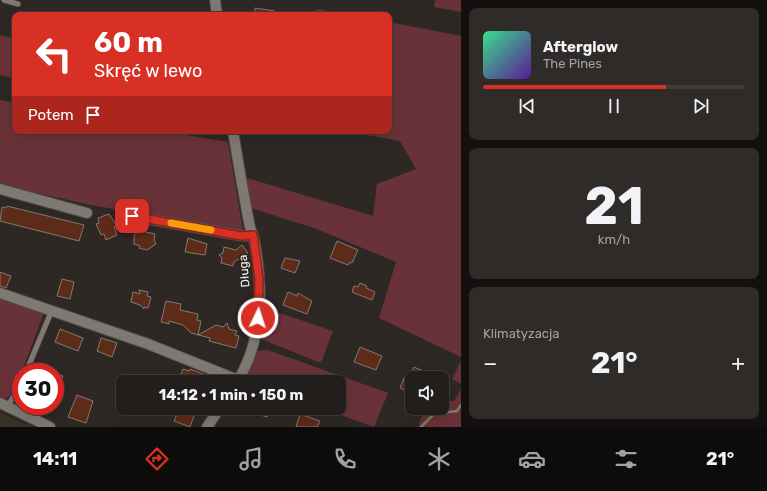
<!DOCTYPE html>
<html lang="pl">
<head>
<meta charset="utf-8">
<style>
	:root { --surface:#221e1b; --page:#2e2b28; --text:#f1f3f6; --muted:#a2a2a3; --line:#3f3c3a; --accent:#d93025 }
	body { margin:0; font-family:Rubik,sans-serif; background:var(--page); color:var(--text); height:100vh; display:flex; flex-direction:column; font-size:15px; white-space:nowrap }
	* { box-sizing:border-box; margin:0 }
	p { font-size:13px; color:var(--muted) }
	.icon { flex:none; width:22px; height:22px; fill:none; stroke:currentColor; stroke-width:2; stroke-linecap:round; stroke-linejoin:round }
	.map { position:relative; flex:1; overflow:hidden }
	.details { display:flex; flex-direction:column; gap:8px; padding:8px; background:#13100f; width:306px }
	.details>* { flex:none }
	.top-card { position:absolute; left:12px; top:12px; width:380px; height:122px; border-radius:8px; box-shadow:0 4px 16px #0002,0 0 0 1px var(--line); background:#d93025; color:#fff; overflow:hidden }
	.fabs { position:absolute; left:405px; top:371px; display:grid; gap:8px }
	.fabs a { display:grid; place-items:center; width:44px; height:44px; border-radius:8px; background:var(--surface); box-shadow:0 4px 16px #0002,0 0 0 1px var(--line); font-size:20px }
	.speed { position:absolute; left:12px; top:363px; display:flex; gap:8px; font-size:20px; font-weight:700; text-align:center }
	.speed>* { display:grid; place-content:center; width:52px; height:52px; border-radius:50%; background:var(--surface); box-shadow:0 4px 16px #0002,0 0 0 1px var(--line); line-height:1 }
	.speed .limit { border:6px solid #d22; background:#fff; color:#111 }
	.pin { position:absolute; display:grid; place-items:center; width:34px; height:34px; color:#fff; margin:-17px; border-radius:8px; box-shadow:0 2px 6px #0006 }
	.me { position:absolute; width:44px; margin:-22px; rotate:4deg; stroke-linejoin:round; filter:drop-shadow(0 0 3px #0008) }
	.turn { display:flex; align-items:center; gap:14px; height:84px; padding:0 16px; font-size:18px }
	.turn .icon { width:52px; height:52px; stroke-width:2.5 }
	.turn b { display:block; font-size:28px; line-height:34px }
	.then { display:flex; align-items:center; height:38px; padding:0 16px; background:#0003; gap:8px; font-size:15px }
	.big { font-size:30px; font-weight:700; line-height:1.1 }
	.details .widget { flex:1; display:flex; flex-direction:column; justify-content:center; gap:6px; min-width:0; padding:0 14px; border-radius:8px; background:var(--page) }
	.details .dial { align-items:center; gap:0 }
	.dial b { font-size:52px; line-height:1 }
	.song { display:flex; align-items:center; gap:12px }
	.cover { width:48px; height:48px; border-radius:6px; background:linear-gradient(135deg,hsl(150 70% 55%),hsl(270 70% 35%)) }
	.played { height:4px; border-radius:2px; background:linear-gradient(90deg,var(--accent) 70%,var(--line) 70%) }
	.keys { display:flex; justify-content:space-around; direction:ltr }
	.heat { display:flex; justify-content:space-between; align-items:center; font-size:22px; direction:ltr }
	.trip { position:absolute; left:116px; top:375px; width:230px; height:40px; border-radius:8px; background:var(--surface); box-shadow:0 4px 16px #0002,0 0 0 1px var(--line); font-weight:700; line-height:40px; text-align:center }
	.tabs { display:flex; height:64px; justify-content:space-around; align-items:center; background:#0e0c0b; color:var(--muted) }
	.tabs .icon { width:28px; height:28px }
	.tabs .current { color:var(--accent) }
	.tabs b { font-size:18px; color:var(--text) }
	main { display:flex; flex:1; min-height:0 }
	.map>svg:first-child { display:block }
	.built { fill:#3a3128 }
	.green { fill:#693238 }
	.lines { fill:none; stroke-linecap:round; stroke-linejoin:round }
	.stream { stroke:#77825d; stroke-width:2.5 }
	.building { fill:#5d2c18; stroke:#817976 }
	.lane-casing { stroke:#4a4743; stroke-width:6 }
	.street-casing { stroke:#4a4743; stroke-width:12 }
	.lane { stroke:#7e7973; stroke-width:5 }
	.street { stroke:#7e7973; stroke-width:10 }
	.route-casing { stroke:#8d1f18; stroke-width:10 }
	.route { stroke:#d93025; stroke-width:7 }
	.slow { stroke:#f59e0b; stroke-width:7 }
	.labels { text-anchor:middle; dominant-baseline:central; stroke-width:4; stroke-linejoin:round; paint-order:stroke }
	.street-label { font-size:12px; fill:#f3f0ed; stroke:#2d2824 }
</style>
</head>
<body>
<main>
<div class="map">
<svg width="461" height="427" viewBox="0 0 461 427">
	<rect width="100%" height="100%" fill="#2d2824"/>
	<!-- built -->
	<polygon class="built" points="0,413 32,427 0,427"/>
	<!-- green -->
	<g class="green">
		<polygon points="435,0 461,0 461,12 434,7"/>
		<polygon points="316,9 355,15 357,15 316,15"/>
		<polygon points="389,22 461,36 461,357 379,318 396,262 317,229 251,208 244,177 373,216 377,184 416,169 400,141 344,131 389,131"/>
		<polygon points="0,35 15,38 15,78 0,75"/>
		<polygon points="0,100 15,103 15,131 163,131 228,142 243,231 91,205 0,185"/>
		<polygon points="0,299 41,311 43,315 15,391 6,399 0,397"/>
		<polygon points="262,307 333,331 321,363 261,339"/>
		<polygon points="268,350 388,393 374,427 321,408 339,408 339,382 256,382 245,378 257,351"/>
		<polygon points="461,361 461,384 452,379"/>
		<polygon points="461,389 461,427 418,427 425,408 442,408 442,401 454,401"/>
	</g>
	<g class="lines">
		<!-- stream -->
		<polyline class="stream" points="421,427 434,414 457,411 461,405"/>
	</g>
	<!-- building -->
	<g class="building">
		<polygon points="255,8 275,11 275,15 254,15"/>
		<polygon points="7,206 84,225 79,241 0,221 2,207 6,208"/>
		<polygon points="109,214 117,226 114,227 117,235 106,240 104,234 101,235 96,224 99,223 98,218"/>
		<polygon points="137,230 155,234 154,240 156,244 147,250 139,248 140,246 134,244 134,236"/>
		<polygon points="188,238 207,244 205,255 185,252"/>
		<polygon points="337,241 358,250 352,263 350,262 348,265 330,258"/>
		<polygon points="242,245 248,253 234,262 233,266 221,263 222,258 219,255 223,253 224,247 236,250"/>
		<polygon points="285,258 300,261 295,273 281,268"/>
		<polygon points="0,272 11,276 6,288 0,286"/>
		<polygon points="62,279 74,282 70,299 57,296"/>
		<polygon points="360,283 367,286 366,288 375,292 372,300 352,292 354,286 358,287"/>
		<polygon points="139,290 148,292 147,296 151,297 148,308 144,307 144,309 140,305 131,302 133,292 140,294"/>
		<polygon points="288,292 297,296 298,293 312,301 307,314 283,305"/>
		<polygon points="166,301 181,304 180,310 198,314 197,320 201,321 198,335 216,325 223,327 227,323 229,329 237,331 235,335 239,336 236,348 209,341 210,338 191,333 183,325 169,321 169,324 161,322"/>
		<polygon points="60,329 83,338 78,351 55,342"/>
		<polygon points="101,338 117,343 112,357 97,351"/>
		<polygon points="360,347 382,356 376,370 354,362"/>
		<polygon points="414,367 439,378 409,378"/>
		<polygon points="183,369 189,371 190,369 206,375 203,382 178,382"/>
		<polygon points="55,373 63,376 56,395 55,395"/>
		<polygon points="404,378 412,381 412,394 400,388"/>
		<polygon points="77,395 93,401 86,423 68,417"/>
		<polygon points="183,408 195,413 190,427 174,421 178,411 181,412"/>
		<polygon points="244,408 270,408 267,417 244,410"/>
		<polygon points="300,414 320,421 317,427 296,427"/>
	</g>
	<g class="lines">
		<!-- lane casing -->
		<g class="lane-casing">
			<g id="lane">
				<polyline points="4,0 18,4"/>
				<polyline points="26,372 52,310"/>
				<polyline points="7,407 21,384"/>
			</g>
		</g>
		<!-- street casing -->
		<g class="street-casing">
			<g id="street">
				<polyline points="215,0 217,15"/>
				<path d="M233 131C238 161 243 192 249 222 250 230 254 237 255 245 263 291 262 342 237 382"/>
				<polyline points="0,189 87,213"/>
				<polyline points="132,216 243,236 253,235"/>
				<polyline points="0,293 148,344 238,380"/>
				<polyline points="0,403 50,427"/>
				<polyline points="207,427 220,408"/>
			</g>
		</g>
		<!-- lane -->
		<use href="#lane" class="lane"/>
		<!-- street -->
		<use href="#street" class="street"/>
	</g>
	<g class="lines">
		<!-- route casing -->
		<g class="route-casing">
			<polyline id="route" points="132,216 242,236 253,235 259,279 258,318"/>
		</g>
		<!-- route -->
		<use href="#route" class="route"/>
		<!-- slow -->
		<polyline class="slow" points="171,223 211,230"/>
	</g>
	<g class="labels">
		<!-- street labels -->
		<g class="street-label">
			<text transform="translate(244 271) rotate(-95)">Długa</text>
		</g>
	</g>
</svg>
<div class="fabs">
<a><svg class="icon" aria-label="sound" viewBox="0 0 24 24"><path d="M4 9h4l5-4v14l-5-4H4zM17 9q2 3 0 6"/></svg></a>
</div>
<div class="speed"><div class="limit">30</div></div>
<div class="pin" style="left:132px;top:216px;background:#d93025"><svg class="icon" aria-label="arrive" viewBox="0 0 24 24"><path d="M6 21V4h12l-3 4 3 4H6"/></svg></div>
<svg class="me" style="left:258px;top:318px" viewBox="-20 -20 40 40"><circle r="17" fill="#d93025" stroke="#fff" stroke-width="3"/><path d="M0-11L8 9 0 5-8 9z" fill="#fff"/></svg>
<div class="trip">14:12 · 1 min · 150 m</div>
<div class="top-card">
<div class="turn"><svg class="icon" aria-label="left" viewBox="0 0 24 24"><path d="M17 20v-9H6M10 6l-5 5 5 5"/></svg><div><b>60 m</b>Skręć w lewo</div></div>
<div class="then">Potem<svg class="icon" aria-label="arrive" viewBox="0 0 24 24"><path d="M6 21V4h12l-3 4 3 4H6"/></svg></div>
</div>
</div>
<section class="details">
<div class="widget">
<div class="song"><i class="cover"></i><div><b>Afterglow</b><p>The Pines</p></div></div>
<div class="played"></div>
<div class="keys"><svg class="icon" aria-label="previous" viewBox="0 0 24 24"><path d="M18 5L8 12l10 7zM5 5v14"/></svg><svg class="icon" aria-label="pause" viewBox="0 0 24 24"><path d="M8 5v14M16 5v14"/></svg><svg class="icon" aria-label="next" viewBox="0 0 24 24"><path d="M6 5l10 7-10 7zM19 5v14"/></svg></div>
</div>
<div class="widget dial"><b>21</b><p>km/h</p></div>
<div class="widget"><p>Klimatyzacja</p>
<div class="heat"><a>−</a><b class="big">21°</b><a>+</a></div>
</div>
</section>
</main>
<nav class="tabs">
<b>14:11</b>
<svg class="icon current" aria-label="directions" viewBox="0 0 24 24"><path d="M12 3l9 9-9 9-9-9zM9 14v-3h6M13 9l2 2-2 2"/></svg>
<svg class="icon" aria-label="music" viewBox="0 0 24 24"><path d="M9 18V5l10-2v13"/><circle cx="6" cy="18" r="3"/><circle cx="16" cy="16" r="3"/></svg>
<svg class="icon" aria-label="phone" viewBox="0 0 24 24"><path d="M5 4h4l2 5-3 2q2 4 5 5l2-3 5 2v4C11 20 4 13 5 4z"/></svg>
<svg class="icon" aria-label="climate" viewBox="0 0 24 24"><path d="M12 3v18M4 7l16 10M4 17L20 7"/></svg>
<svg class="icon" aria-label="car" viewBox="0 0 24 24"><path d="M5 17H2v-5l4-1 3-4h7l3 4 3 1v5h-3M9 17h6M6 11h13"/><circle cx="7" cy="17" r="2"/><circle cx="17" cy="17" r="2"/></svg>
<svg class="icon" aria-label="filters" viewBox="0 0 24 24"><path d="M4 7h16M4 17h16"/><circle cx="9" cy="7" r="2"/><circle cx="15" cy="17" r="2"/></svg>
<b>21°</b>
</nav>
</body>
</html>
